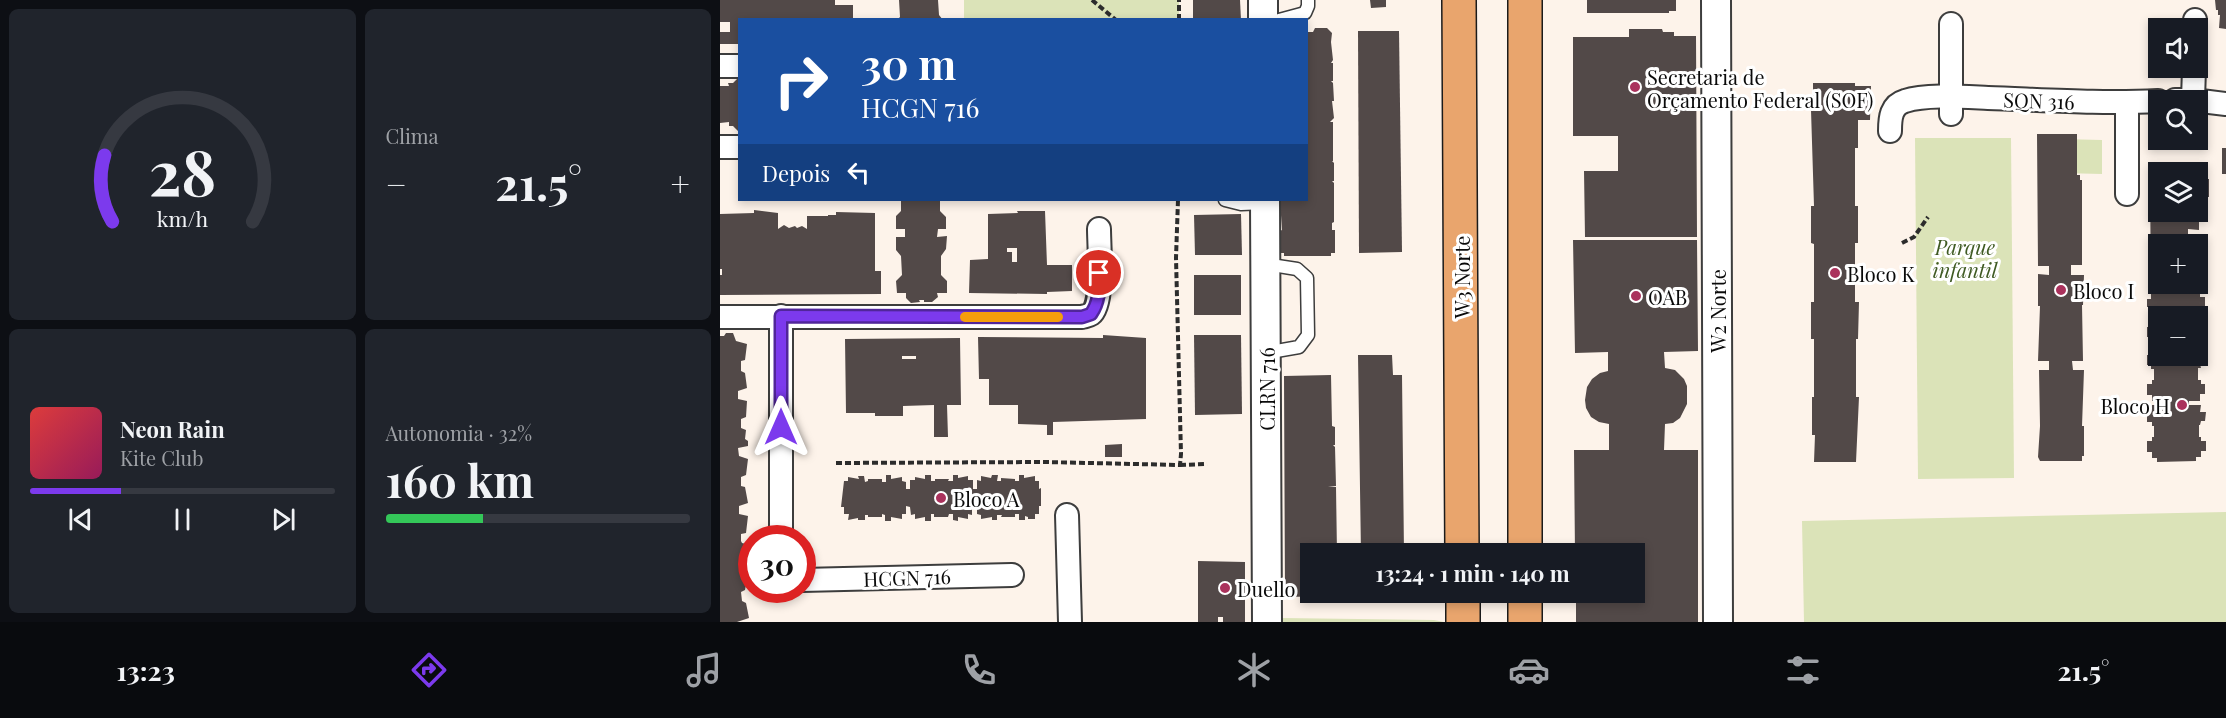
<!DOCTYPE html>
<html lang="pt">
<head>
<meta charset="utf-8">
<style>
	:root { --surface:#171b24; --page:#20242c; --text:#f1f3f6; --muted:#9ea1a6; --line:#363941; --accent:#7c3aed }
	body { margin:0; font-family:"Playfair Display",serif; background:var(--page); color:var(--text); height:100vh; display:flex; flex-direction:column; font-size:22px; white-space:nowrap }
	* { box-sizing:border-box; margin:0 }
	p { font-size:20px; color:var(--muted) }
	.icon { flex:none; width:33px; height:33px; fill:none; stroke:currentColor; stroke-width:2; stroke-linecap:round; stroke-linejoin:round }
	.map { position:relative; flex:1; overflow:hidden }
	.side { display:flex; flex-direction:column; gap:9px; padding:9px; background:#0d0f14; width:720px }
	.side>* { flex:none }
	.guide { position:absolute; left:18px; top:18px; width:570px; height:183px; border-radius:0px; box-shadow:0 3px 9px #0003; background:#1a4fa0; color:#fff; overflow:hidden }
	.fabs { position:absolute; left:1428px; top:18px; display:grid; gap:12px }
	.fabs a { display:grid; place-items:center; width:60px; height:60px; border-radius:0px; background:var(--surface); box-shadow:0 3px 9px #0003; font-size:30px }
	.speed { position:absolute; left:18px; top:525px; display:flex; gap:12px; font-size:30px; font-weight:700; text-align:center }
	.speed>* { display:grid; place-content:center; width:78px; height:78px; border-radius:50%; background:var(--surface); box-shadow:0 3px 9px #0003; line-height:1 }
	.speed .limit { border:9px solid #d22; background:#fff; color:#111 }
	.pin { position:absolute; display:grid; place-items:center; width:51px; height:51px; color:#fff; margin:-26px; border:3px solid #fff; border-radius:50%; box-shadow:0 2px 6px #0007 }
	.me { position:absolute; width:66px; margin:-33px; rotate:0deg; stroke-linejoin:round; filter:drop-shadow(0 0 4px #0008) }
	.turn { display:flex; align-items:center; gap:21px; height:126px; padding:0 24px; font-size:27px }
	.turn .icon { width:78px; height:78px; stroke-width:2.5 }
	.turn b { display:block; font-size:42px; line-height:51px }
	.then { display:flex; align-items:center; height:57px; padding:0 24px; background:#0003; gap:12px; font-size:22px }
	.big { font-size:45px; font-weight:700; line-height:1.1 }
	.side .tile { flex:1; display:flex; flex-direction:column; justify-content:center; gap:9px; min-width:0; padding:0 21px; border-radius:9px; background:var(--page) }
	.side .dial { align-items:center; gap:0 }
	.dial svg { height:156px; overflow:visible; fill:none; stroke:var(--line); stroke-width:7; stroke-linecap:round; text-anchor:middle }
	.dial text { fill:var(--text); stroke:none }
	.song { display:flex; align-items:center; gap:18px }
	.cover { width:72px; height:72px; border-radius:9px; background:linear-gradient(135deg,hsl(0 70% 55%),hsl(330 70% 35%)) }
	.played { height:6px; border-radius:3px; background:linear-gradient(90deg,var(--accent) 30%,var(--line) 30%) }
	.keys { display:flex; justify-content:space-around; direction:ltr }
	.heat { display:flex; justify-content:space-between; align-items:center; font-size:33px; direction:ltr }
	.charge { height:9px; border-radius:4px; background:linear-gradient(90deg,#34c759 32%,var(--line) 0) }
	.side .tiles { flex:1; display:grid; gap:9px; grid-template-columns:repeat(2,1fr) }
	.trip { position:absolute; left:580px; top:543px; width:345px; height:60px; border-radius:0px; background:var(--surface); box-shadow:0 3px 9px #0003; font-weight:700; line-height:60px; text-align:center }
	.menu { display:flex; height:96px; justify-content:space-around; align-items:center; background:#090b0e; color:var(--muted) }
	.menu .icon { width:42px; height:42px }
	.menu .selected { color:var(--accent) }
	.menu b { font-size:27px; color:var(--text) }
	main { display:flex; flex:1; min-height:0 }
	.map>svg:first-child { display:block }
	.green { fill:#dbe3b8 }
	.building { fill:#524948; fill-rule:evenodd }
	.lines { fill:none; stroke-linecap:round; stroke-linejoin:round }
	.service-casing { stroke:#3d3d3d; stroke-width:15 }
	.minor-casing { stroke:#3d3d3d; stroke-width:26 }
	.tertiary-casing { stroke:#3d3d3d; stroke-width:32 }
	.primary-casing { stroke:#1b1b1b; stroke-width:36 }
	.path { stroke:#2c2c2c; stroke-width:4; stroke-dasharray:6 3; stroke-linecap:butt }
	.service { stroke:#fff; stroke-width:12 }
	.minor { stroke:#fff; stroke-width:22 }
	.tertiary { stroke:#fff; stroke-width:28 }
	.primary { stroke:#e9a56d; stroke-width:33 }
	.route-casing { stroke:#51269a; stroke-width:15 }
	.route { stroke:#7c3aed; stroke-width:10 }
	.slow { stroke:#f59e0b; stroke-width:10 }
	.poi-dot { fill:#aa325c; stroke:#fff; stroke-width:2 }
	.labels { text-anchor:middle; dominant-baseline:central; stroke-width:6; stroke-linejoin:round; paint-order:stroke }
	.poi-label { font-size:20px; fill:#0a0a0a; stroke:#fff; text-anchor:start }
	.street-label { font-size:20px; fill:#0a0a0a; stroke:#fff }
	.park-label { font-size:20px; font-style:italic; fill:#3f5a23; stroke:#fff }
</style>
</head>
<body>
<main>
<section class="side">
<div class="tiles">
<div class="tile dial"><svg viewBox="0 0 100 80">
<path d="M14 69A42 42 0 1 1 86 69"/>
<path d="M14 69A42 42 0 0 1 10 35" stroke="#7c3aed"/>
<text x="50" y="56" font-size="32" font-weight="700">28</text>
<text x="50" y="72" font-size="11">km/h</text>
</svg></div>
<div class="tile"><p>Clima</p>
<div class="heat"><a>−</a><b class="big">21.5°</b><a>+</a></div>
</div>
<div class="tile">
<div class="song"><i class="cover"></i><div><b>Neon Rain</b><p>Kite Club</p></div></div>
<div class="played"></div>
<div class="keys"><svg class="icon" aria-label="previous" viewBox="0 0 24 24"><path d="M18 5L8 12l10 7zM5 5v14"/></svg><svg class="icon" aria-label="pause" viewBox="0 0 24 24"><path d="M8 5v14M16 5v14"/></svg><svg class="icon" aria-label="next" viewBox="0 0 24 24"><path d="M6 5l10 7-10 7zM19 5v14"/></svg></div>
</div>
<div class="tile"><p>Autonomia · 32%</p><b class="big">160 km</b><div class="charge"></div></div>
</div>
</section>
<div class="map">
<svg width="1506" height="622" viewBox="0 0 1506 622">
	<rect width="100%" height="100%" fill="#fdf3ea"/>
	<!-- green -->
	<g class="green">
		<rect x="244" y="0" width="215" height="19"/>
		<polygon points="1195,138 1291,138 1294,478 1198,479"/>
		<polygon points="1341,139 1382,140 1382,174 1341,173"/>
		<polygon points="1506,512 1506,622 1084,622 1082,521"/>
		<polygon points="562,618 714,620 724,622 562,622"/>
	</g>
	<!-- building -->
	<g class="building">
		<polygon points="0,0 115,0 115,5 133,5 133,20 20,20 20,44 0,44 0,32 10,32 10,22 0,22"/>
		<polygon points="179,0 218,0 219,15 223,20 177,20 180,17"/>
		<polygon points="473,0 520,0 521,20 473,20"/>
		<polygon points="650,0 666,0 666,7 651,8"/>
		<polygon points="867,0 956,0 956,11 949,11 949,13 867,13"/>
		<polygon points="1495,0 1506,0 1506,29 1499,28 1500,15 1498,15 1498,10 1496,10"/>
		<polygon points="595,28 607,28 612,33 611,42 613,60 611,63 613,63 613,81 611,81 613,83 614,101 612,101 614,118 610,122 613,122 613,161 612,161 614,163 614,181 612,181 614,183 614,222 612,223 612,230 615,230 615,253 611,253 611,256 564,256 564,253 560,253 560,231 562,230 560,200 586,200 586,32 593,32"/>
		<polygon points="909,29 942,29 943,32 954,32 954,36 976,36 977,237 865,237 864,171 898,171 898,136 853,136 853,37 909,37"/>
		<polygon points="638,31 679,31 682,252 639,253"/>
		<polygon points="18,78 20,78 20,130 18,131 13,126 9,126 9,122 0,123 0,86 9,86 8,83 13,83"/>
		<polygon points="1093,83 1135,83 1135,86 1151,86 1150,120 1138,120 1138,148 1135,148 1135,206 1138,206 1138,243 1135,243 1135,302 1139,302 1138,339 1136,339 1136,397 1139,397 1136,462 1094,462 1095,435 1092,435 1092,397 1094,397 1094,339 1091,339 1091,302 1094,302 1094,244 1091,243 1091,206 1094,206 1091,110 1093,110"/>
		<polygon points="1317,134 1357,134 1357,175 1360,175 1360,180 1362,180 1362,265 1351,265 1351,275 1364,275 1363,305 1362,305 1363,361 1352,361 1353,370 1364,370 1362,426 1364,426 1364,456 1362,456 1362,461 1320,461 1318,457 1320,426 1319,370 1329,370 1329,361 1318,361 1320,306 1318,306 1318,274 1329,275 1329,266 1318,266"/>
		<rect x="1502" y="148" width="4" height="26"/>
		<path d="M1435 167V169H1473V172H1438V212H1479V230L1468 229V234H1480V286H1468V290H1480V297H1485V308L1480 307 1478 316H1438V344H1431V337H1427V327H1431V323H1434V311H1431V307H1427V299H1431L1430 177H1432V168ZM1438 244H1478V284H1438Z"/>
		<polygon points="1484,172 1484,179 1489,179 1489,197 1478,197 1478,173"/>
		<polygon points="181,200 220,200 220,211 226,217 226,229 218,229 217,237 227,236 226,249 221,256 221,275 227,281 227,293 217,293 218,297 212,302 204,302 204,300 199,300 200,302 191,303 186,298 186,293 177,293 176,281 182,275 181,256 176,250 176,237 185,237 185,229 176,229 176,216 181,211"/>
		<polygon points="34,210 58,213 58,229 64,225 69,228 75,226 77,228 82,226 87,229 87,216 108,216 108,215 116,215 116,212 155,213 155,271 161,271 161,294 0,295 0,275 2,275 2,269 0,269 0,214 34,213"/>
		<path d="M297 211H325L327 265H352V291L327 292V294L249 293 250 260 268 259V214L298 213ZM287 248H297V262H292V252H287Z"/>
		<polygon points="521,214 522,255 475,255 474,215"/>
		<polygon points="853,240 977,240 978,351 944,352 945,368 955,370 964,379 967,386 967,404 960,418 953,423 945,424 944,450 978,450 978,622 856,622 856,592 915,592 915,554 855,554 854,450 889,450 889,424 879,422 871,417 866,408 865,400 867,387 872,379 880,373 888,371 888,352 855,353"/>
		<rect x="474" y="275" width="47" height="40"/>
		<polygon points="1478,323 1480,323 1480,327 1485,327 1485,337 1480,337 1480,343 1478,343"/>
		<polygon points="6,333 13,333 16,341 27,344 25,360 21,361 21,371 25,373 27,388 18,391 18,399 27,401 26,417 21,419 21,428 26,430 25,439 28,441 28,446 18,448 19,456 28,459 26,475 21,477 21,486 25,487 28,503 19,506 19,514 28,516 26,533 21,534 21,541 22,543 26,544 28,561 19,563 19,571 28,574 25,590 21,592 22,601 26,603 29,618 17,622 0,622 0,336 4,336"/>
		<polygon points="383,335 426,338 426,419 333,422 333,435 327,435 327,425 298,424 298,405 269,405 269,379 259,379 258,337 383,338"/>
		<polygon points="474,335 521,335 522,414 475,415"/>
		<path d="M240 338 241 405H227L228 437H214V405L183 406V416H155V413H126L125 339ZM182 356H196V359H182Z"/>
		<polygon points="1431,348 1438,348 1438,356 1478,356 1478,348 1481,348 1481,354 1485,355 1485,365 1480,364 1481,368 1478,368 1478,380 1481,380 1481,384 1485,384 1485,394 1480,394 1480,401 1469,401 1469,405 1481,405 1480,412 1486,412 1485,421 1481,421 1480,425 1479,425 1479,437 1481,437 1481,441 1486,441 1486,451 1481,451 1481,457 1476,457 1476,461 1437,462 1437,458 1432,458 1432,452 1427,452 1427,441 1432,441 1432,437 1434,437 1434,426 1432,426 1432,422 1427,422 1427,412 1431,412 1432,405 1443,405 1444,401 1432,401 1432,395 1427,395 1427,384 1432,384 1432,380 1434,380 1434,369 1431,369 1431,365 1427,365 1427,355 1431,355"/>
		<polygon points="638,355 672,355 673,375 682,375 684,554 641,554"/>
		<polygon points="611,375 612,426 615,427 615,445 613,445 615,447 616,486 608,486 616,487 617,554 591,554 591,592 616,592 616,596 565,597 564,376"/>
		<polygon points="402,444 402,457 385,457 385,445"/>
		<polygon points="166,475 171,475 171,479 182,477 182,481 186,482 186,489 190,489 190,480 195,480 195,477 205,479 205,475 211,475 211,481 215,481 215,479 229,479 228,481 233,481 233,475 238,475 238,478 248,476 248,480 253,480 253,489 257,489 257,480 261,481 261,476 271,478 272,475 278,475 277,481 281,481 281,478 295,479 295,481 299,481 299,475 304,475 304,478 315,476 315,481 319,481 319,489 321,488 321,506 319,506 319,514 315,514 315,519 308,519 308,517 305,516 305,520 299,520 299,514 295,514 295,517 281,517 282,515 277,515 277,520 272,520 272,517 261,519 261,515 257,514 257,506 252,506 252,515 248,514 248,519 238,517 238,521 233,520 233,514 229,514 228,517 214,517 214,514 211,514 211,521 205,521 205,517 195,519 195,514 191,515 190,507 186,506 186,514 182,514 182,519 171,517 171,521 165,521 165,515 162,514 162,517 148,517 148,515 145,515 145,520 138,520 138,518 128,520 129,514 124,514 124,507 121,507 124,481 128,481 128,477 139,479 138,476 144,476 145,482 148,481 148,479 162,479 162,482 166,482"/>
		<polygon points="478,561 525,562 525,622 503,622 503,617 498,617 498,622 478,622"/>
		<polygon points="641,592 684,592 684,597 641,598"/>
	</g>
	<g class="lines">
		<!-- service casing -->
		<g class="service-casing">
			<g id="service">
				<polyline points="559,20 585,13 588,6 588,0"/>
				<polyline points="505,200 521,204 545,203"/>
				<polyline points="545,264 577,269 587,278 588,335 579,347 545,353"/>
			</g>
		</g>
		<!-- minor casing -->
		<g class="minor-casing">
			<g id="minor">
				<polyline points="1231,24 1231,114"/>
				<polyline points="1475,28 1475,20"/>
				<polyline points="0,66 20,66"/>
				<polyline points="1455,100 1473,100 1506,104"/>
				<polyline points="1473,100 1474,68"/>
				<polyline points="1407,103 1407,194"/>
				<path d="M1170 131C1170 118 1171 105 1185 101 1206 94 1245 97 1268 98 1325 100 1382 104 1438 101"/>
				<polyline points="0,147 20,147"/>
				<path d="M0 317H362C365 316 368 316 371 314 384 305 379 245 379 229"/>
				<polyline points="347,515 350,622"/>
				<polyline points="61,538 61,316"/>
				<polyline points="82,580 292,575"/>
			</g>
		</g>
		<!-- tertiary casing -->
		<g class="tertiary-casing">
			<g id="tertiary">
				<polyline points="543,0 543,20"/>
				<polyline points="996,0 998,622"/>
				<polyline points="545,200 547,622"/>
			</g>
		</g>
		<!-- primary casing -->
		<g class="primary-casing">
			<g id="primary">
				<polyline points="739,0 742,554"/>
				<polyline points="805,0 805,554"/>
				<polyline points="743,592 743,622"/>
				<polyline points="805,622 805,592"/>
			</g>
		</g>
		<!-- path -->
		<g class="path">
			<polyline points="372,0 396,20"/>
			<polyline points="459,20 459,0"/>
			<polyline points="1182,243 1194,237 1208,217"/>
			<polyline points="116,463 324,462 460,465 461,454 456,258 458,200"/>
			<polyline points="460,465 487,464"/>
		</g>
		<!-- service -->
		<use href="#service" class="service"/>
		<!-- minor -->
		<use href="#minor" class="minor"/>
		<!-- tertiary -->
		<use href="#tertiary" class="tertiary"/>
		<!-- primary -->
		<use href="#primary" class="primary"/>
	</g>
	<g class="lines">
		<!-- route casing -->
		<g class="route-casing">
			<path id="route" d="M61 427V316L362 317 371 314C380 301 379 288 379 273"/>
		</g>
		<!-- route -->
		<use href="#route" class="route"/>
		<!-- slow -->
		<polyline class="slow" points="245,317 338,317"/>
	</g>
	<!-- markers -->
	<g class="poi-dot">
		<circle cx="915" cy="87" r="6"/>
		<circle cx="1115" cy="273" r="6"/>
		<circle cx="1341" cy="290" r="6"/>
		<circle cx="916" cy="296" r="6"/>
		<circle cx="1462" cy="405" r="6"/>
		<circle cx="221" cy="498" r="6"/>
		<circle cx="505" cy="588" r="6"/>
	</g>
	<g class="labels">
		<!-- poi labels -->
		<g class="poi-label">
			<text x="927" y="76">Secretaria de<tspan x="927" dy="23">Orçamento Federal (SOF)</tspan></text>
			<text x="1127" y="273">Bloco K</text>
			<text x="1353" y="290">Bloco I</text>
			<text x="928" y="296">OAB</text>
			<text x="1450" y="405" text-anchor="end">Bloco H</text>
			<text x="233" y="498">Bloco A</text>
			<text x="517" y="588">Duello</text>
		</g>
		<!-- street labels -->
		<g class="street-label">
			<text transform="translate(1319 100) rotate(2)">SQN 316</text>
			<text transform="translate(741 277) rotate(-90)">W3 Norte</text>
			<text transform="translate(997 311) rotate(-90)">W2 Norte</text>
			<text transform="translate(546 389) rotate(-90)">CLRN 716</text>
			<text transform="translate(187 577) rotate(-2)">HCGN 716</text>
		</g>
		<!-- park labels -->
		<g class="park-label">
			<text x="1245" y="246">Parque<tspan x="1245" dy="23">infantil</tspan></text>
		</g>
	</g>
</svg>
<div class="fabs">
<a><svg class="icon" aria-label="sound" viewBox="0 0 24 24"><path d="M4 9h4l5-4v14l-5-4H4zM17 9q2 3 0 6"/></svg></a>
<a><svg class="icon" aria-label="search" viewBox="0 0 24 24"><circle cx="10" cy="10" r="6"/><path d="M15 15l6 6"/></svg></a>
<a><svg class="icon" aria-label="layers" viewBox="0 0 24 24"><path d="M12 4l9 5-9 5-9-5zM3 14l9 5 9-5"/></svg></a>
<a>+</a>
<a>−</a>
</div>
<div class="speed"><div class="limit">30</div></div>
<div class="pin" style="left:379px;top:273px;background:#d93025"><svg class="icon" aria-label="arrive" viewBox="0 0 24 24"><path d="M6 21V4h12l-3 4 3 4H6"/></svg></div>
<svg class="me" style="left:61px;top:427px" viewBox="-20 -20 40 40"><path d="M0-17L14 15 0 8-14 15z" fill="#7c3aed" stroke="#fff" stroke-width="4"/></svg>
<div class="trip">13:24 · 1 min · 140 m</div>
<div class="guide">
<div class="turn"><svg class="icon" aria-label="right" viewBox="0 0 24 24"><path d="M7 20v-9h11M14 6l5 5-5 5"/></svg><div><b>30 m</b>HCGN 716</div></div>
<div class="then">Depois<svg class="icon" aria-label="left" viewBox="0 0 24 24"><path d="M17 20v-9H6M10 6l-5 5 5 5"/></svg></div>
</div>
</div>
</main>
<nav class="menu">
<b>13:23</b>
<svg class="icon selected" aria-label="directions" viewBox="0 0 24 24"><path d="M12 3l9 9-9 9-9-9zM9 14v-3h6M13 9l2 2-2 2"/></svg>
<svg class="icon" aria-label="music" viewBox="0 0 24 24"><path d="M9 18V5l10-2v13"/><circle cx="6" cy="18" r="3"/><circle cx="16" cy="16" r="3"/></svg>
<svg class="icon" aria-label="phone" viewBox="0 0 24 24"><path d="M5 4h4l2 5-3 2q2 4 5 5l2-3 5 2v4C11 20 4 13 5 4z"/></svg>
<svg class="icon" aria-label="climate" viewBox="0 0 24 24"><path d="M12 3v18M4 7l16 10M4 17L20 7"/></svg>
<svg class="icon" aria-label="car" viewBox="0 0 24 24"><path d="M5 17H2v-5l4-1 3-4h7l3 4 3 1v5h-3M9 17h6M6 11h13"/><circle cx="7" cy="17" r="2"/><circle cx="17" cy="17" r="2"/></svg>
<svg class="icon" aria-label="filters" viewBox="0 0 24 24"><path d="M4 7h16M4 17h16"/><circle cx="9" cy="7" r="2"/><circle cx="15" cy="17" r="2"/></svg>
<b>21.5°</b>
</nav>
</body>
</html>
